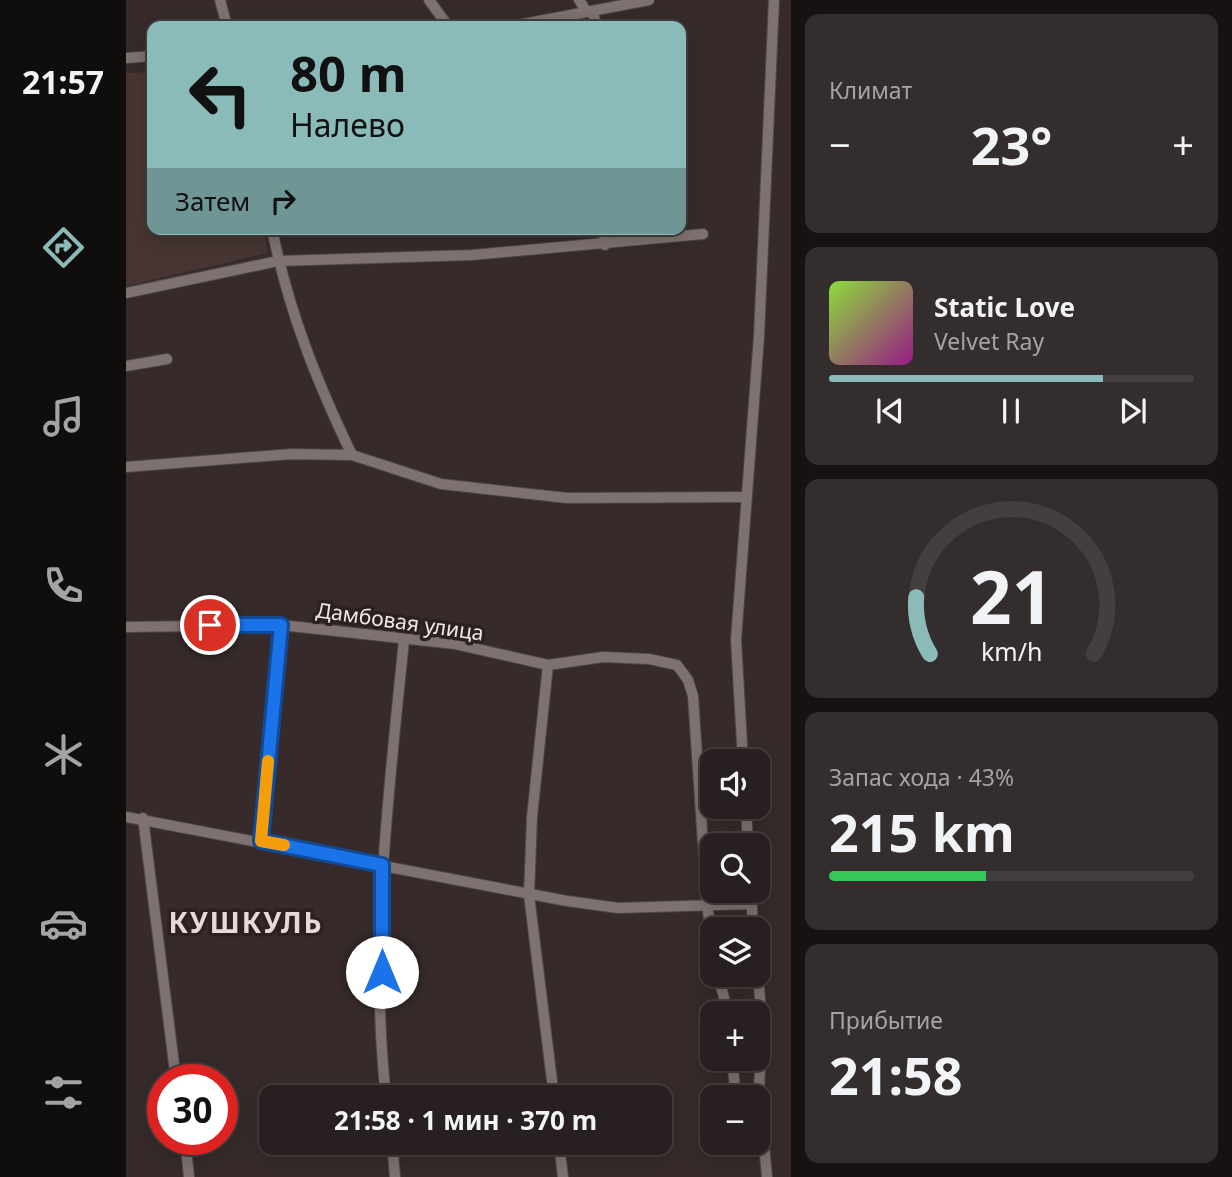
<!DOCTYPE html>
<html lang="ru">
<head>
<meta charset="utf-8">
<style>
	:root { --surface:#282020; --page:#342d2d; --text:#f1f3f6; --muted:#a5a3a5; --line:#443e3e; --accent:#8bbbb9 }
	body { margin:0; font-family:"Noto Sans",sans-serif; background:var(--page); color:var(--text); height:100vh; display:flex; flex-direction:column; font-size:26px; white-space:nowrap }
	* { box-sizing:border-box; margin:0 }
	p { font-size:23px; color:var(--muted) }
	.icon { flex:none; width:38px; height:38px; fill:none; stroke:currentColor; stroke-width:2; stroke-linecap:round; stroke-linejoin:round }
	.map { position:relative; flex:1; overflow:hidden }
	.panel { display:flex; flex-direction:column; gap:14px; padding:14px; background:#161212; width:441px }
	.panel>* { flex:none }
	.top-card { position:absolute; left:21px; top:21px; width:539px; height:214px; border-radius:14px; box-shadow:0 4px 18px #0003,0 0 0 2px var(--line); background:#8bbbb9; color:#111; overflow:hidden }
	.fabs { position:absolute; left:574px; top:749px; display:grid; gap:14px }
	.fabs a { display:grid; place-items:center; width:70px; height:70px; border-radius:14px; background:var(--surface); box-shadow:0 4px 18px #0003,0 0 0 2px var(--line); font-size:35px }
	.speed { position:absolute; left:21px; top:1064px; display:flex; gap:14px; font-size:35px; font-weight:700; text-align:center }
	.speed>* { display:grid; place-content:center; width:91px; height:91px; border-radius:50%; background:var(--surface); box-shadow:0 4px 18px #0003,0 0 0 2px var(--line); line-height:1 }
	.speed .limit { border:10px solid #d22; background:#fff; color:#111 }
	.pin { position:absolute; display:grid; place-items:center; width:60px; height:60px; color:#fff; margin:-30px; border:4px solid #fff; border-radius:50%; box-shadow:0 2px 7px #0007 }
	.me { position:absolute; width:77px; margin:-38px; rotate:0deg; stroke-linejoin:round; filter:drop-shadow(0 0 5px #0008) }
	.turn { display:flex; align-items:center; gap:24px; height:147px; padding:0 28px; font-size:32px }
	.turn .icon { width:91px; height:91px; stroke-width:2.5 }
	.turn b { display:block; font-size:49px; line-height:60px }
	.then { display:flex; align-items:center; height:66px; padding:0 28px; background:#0003; gap:14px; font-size:26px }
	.big { font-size:52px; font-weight:700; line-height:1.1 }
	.panel .tile { flex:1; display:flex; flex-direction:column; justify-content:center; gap:10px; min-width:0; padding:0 24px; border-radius:14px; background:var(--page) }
	.panel .dial { align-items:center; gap:0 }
	.dial svg { height:182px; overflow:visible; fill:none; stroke:var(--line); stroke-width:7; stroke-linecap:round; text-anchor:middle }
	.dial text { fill:var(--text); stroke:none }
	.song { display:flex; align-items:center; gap:21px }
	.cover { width:84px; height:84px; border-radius:10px; background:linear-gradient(135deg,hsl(90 70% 55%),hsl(310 70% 35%)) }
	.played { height:7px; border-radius:4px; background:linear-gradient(90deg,var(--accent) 75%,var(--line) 75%) }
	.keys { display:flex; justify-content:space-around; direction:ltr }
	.heat { display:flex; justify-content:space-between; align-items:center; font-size:38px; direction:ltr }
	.charge { height:10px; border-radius:5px; background:linear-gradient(90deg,#34c759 43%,var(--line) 0) }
	.trip { position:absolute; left:133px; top:1085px; width:413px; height:70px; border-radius:14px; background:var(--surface); box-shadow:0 4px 18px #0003,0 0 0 2px var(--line); font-weight:700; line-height:70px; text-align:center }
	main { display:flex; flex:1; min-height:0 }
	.tabs { display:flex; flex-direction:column; width:126px; justify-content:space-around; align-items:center; background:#100d0d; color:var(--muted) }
	.tabs .icon { width:49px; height:49px }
	.tabs .on { color:var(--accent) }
	.tabs b { font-size:32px; color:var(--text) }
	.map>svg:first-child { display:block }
	.built { fill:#463533 }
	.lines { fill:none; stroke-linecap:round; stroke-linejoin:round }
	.street-casing { stroke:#504646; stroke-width:12 }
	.street { stroke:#7e7270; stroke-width:10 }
	.route-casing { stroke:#114b97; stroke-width:18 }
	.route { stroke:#1a73e8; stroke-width:12 }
	.slow { stroke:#f59e0b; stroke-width:12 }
	.labels { text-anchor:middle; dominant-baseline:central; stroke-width:7; stroke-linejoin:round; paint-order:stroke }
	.street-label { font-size:21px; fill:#f1e9e9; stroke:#2c2120 }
	.district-label { font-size:28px; font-weight:bold; letter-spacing:2px; fill:#e7d9d7; stroke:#2c2120 }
</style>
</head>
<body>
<main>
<nav class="tabs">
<b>21:57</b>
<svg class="icon on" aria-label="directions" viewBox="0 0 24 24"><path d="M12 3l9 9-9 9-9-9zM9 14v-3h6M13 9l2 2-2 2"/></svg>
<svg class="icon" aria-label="music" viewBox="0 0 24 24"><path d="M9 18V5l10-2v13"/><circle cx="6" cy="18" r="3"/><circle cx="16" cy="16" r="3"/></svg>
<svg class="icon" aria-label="phone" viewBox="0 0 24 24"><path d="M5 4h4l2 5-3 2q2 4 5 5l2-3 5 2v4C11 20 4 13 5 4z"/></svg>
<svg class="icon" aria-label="climate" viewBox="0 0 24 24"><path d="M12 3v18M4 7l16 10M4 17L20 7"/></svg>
<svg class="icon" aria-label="car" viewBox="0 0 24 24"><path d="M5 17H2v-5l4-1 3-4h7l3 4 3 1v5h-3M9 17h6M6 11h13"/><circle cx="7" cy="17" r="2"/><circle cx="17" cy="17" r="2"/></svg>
<svg class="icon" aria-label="filters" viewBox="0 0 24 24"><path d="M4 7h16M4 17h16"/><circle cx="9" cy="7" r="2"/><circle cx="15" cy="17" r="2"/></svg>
</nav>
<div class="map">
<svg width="665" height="1177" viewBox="0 0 665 1177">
	<rect width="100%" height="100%" fill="#362b2a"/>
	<!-- built -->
	<polygon class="built" points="26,72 26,229 137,229 142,253 0,286 0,73"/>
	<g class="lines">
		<!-- street casing -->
		<g class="street-casing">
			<g id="street">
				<polyline points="94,0 101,26"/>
				<polyline points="303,0 322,26"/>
				<polyline points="453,0 461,12"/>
				<polyline points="466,11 471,26"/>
				<polyline points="387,26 523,0"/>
				<polyline points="0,58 26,56"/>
				<path d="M146 229C163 312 190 380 226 455"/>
				<polyline points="478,229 479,245"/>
				<polyline points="0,293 152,261 346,255 577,234"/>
				<polyline points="0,366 41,359"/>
				<polyline points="0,467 165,454 226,455 315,484 441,498 620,497"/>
				<polyline points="0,627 155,625 329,644 422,665 477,657 523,659 551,665 562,680 567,696 581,904 586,943"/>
				<polyline points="422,665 406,817 403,895 428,1097"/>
				<polyline points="617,761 610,640 633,336 648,0"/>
				<polyline points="620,807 622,845"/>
				<polyline points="0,817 441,901 492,908 626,904"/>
				<polyline points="17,818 50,1080"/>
				<polyline points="135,841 155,625"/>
				<polyline points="625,891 627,929"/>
				<polyline points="592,975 602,1013"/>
				<polyline points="632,975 636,1024 633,1090 641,1177"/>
				<polyline points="606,1059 610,1097"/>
				<path d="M260 1097C243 945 263 791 278 640"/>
				<polyline points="59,1139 63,1177"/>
				<polyline points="266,1143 269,1177"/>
				<polyline points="433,1143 437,1177"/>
			</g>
		</g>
		<!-- street -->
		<use href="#street" class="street"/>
	</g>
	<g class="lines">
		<!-- route casing -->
		<g class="route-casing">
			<polyline id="route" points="84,625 155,625 135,841 256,865 256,972"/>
		</g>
		<!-- route -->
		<use href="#route" class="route"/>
		<!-- slow -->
		<polyline class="slow" points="142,761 135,841 158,845"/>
	</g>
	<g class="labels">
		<!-- street labels -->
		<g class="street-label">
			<text transform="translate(274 621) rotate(8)">Дамбовая улица</text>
		</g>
		<!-- district labels -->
		<g class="district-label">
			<text x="120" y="922">КУШКУЛЬ</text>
		</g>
	</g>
</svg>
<div class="fabs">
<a><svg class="icon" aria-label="sound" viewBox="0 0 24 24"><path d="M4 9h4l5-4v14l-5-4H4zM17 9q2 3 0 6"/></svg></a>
<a><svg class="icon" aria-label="search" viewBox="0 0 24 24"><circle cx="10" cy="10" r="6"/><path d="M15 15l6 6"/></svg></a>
<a><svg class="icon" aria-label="layers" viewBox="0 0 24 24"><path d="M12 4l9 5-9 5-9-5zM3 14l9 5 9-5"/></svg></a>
<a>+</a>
<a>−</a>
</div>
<div class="speed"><div class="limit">30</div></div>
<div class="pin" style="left:84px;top:625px;background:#d93025"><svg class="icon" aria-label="arrive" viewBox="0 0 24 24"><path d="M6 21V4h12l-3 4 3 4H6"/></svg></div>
<svg class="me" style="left:256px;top:972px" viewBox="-20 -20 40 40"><circle r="19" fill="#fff"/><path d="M0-13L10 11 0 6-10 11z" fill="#1a73e8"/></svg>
<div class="trip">21:58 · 1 мин · 370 m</div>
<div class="top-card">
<div class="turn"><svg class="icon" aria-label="left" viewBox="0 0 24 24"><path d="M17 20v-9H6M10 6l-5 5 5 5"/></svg><div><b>80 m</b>Налево</div></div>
<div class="then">Затем<svg class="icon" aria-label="right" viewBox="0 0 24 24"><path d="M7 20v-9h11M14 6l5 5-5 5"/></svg></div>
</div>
</div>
<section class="panel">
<div class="tile"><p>Климат</p>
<div class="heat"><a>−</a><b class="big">23°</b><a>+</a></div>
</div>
<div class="tile">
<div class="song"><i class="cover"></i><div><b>Static Love</b><p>Velvet Ray</p></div></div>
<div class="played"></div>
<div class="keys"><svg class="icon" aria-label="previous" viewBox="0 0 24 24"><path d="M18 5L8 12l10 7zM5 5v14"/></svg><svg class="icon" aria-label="pause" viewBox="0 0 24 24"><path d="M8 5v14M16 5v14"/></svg><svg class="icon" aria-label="next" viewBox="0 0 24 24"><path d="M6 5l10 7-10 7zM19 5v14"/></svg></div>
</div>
<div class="tile dial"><svg viewBox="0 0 100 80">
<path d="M14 69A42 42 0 1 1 86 69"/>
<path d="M14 69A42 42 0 0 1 8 44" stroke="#8bbbb9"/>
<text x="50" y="56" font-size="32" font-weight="700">21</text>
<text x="50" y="72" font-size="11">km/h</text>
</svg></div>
<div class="tile"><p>Запас хода · 43%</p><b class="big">215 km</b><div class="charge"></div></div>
<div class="tile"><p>Прибытие</p><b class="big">21:58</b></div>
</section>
</main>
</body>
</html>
